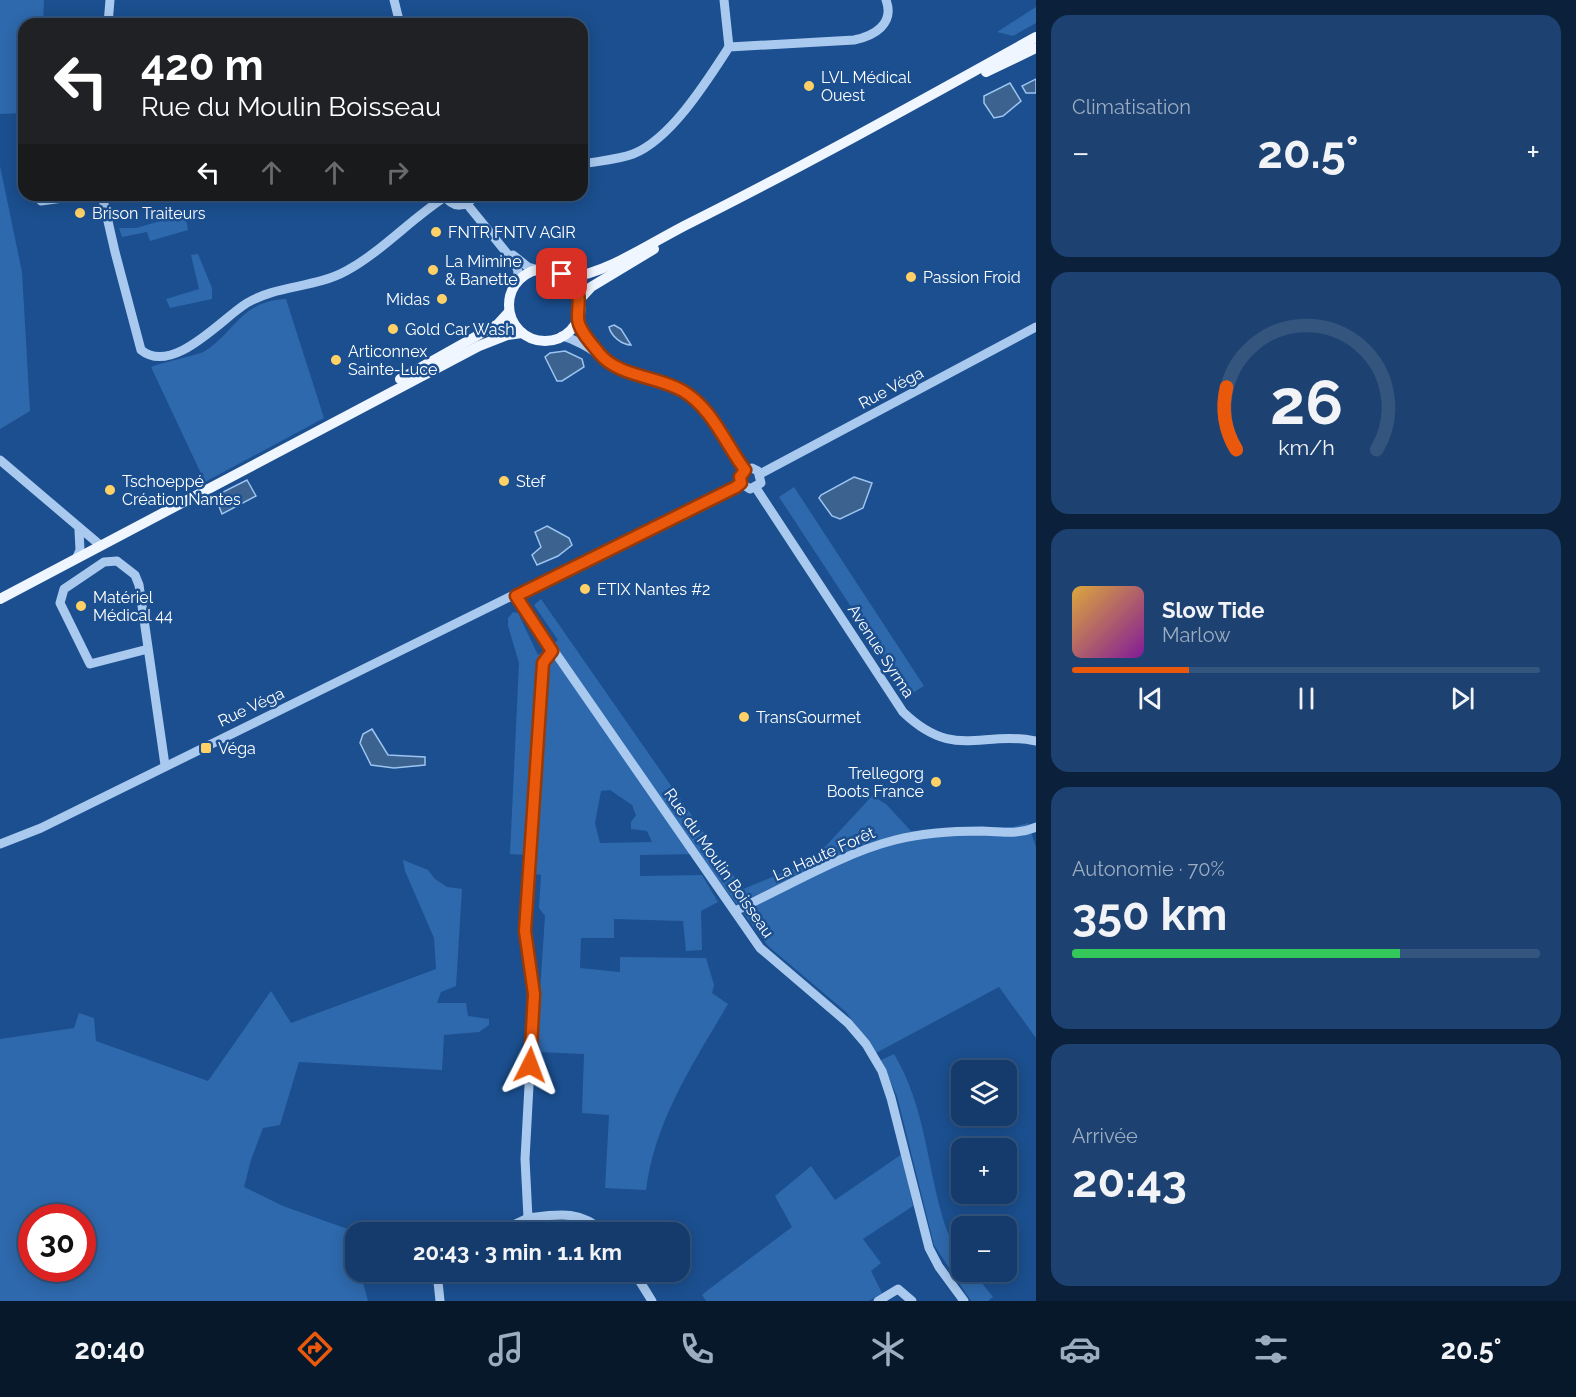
<!DOCTYPE html>
<html lang="fr">
<head>
<meta charset="utf-8">
<style>
	:root { --surface:#143b6b; --page:#1d4271; --text:#f1f3f6; --muted:#9dadc1; --line:#33557e; --accent:#ea580c }
	body { margin:0; font-family:Raleway,sans-serif; background:var(--page); color:var(--text); height:100vh; display:flex; flex-direction:column; font-size:22px; white-space:nowrap }
	* { box-sizing:border-box; margin:0 }
	p { font-size:20px; color:var(--muted) }
	.icon { flex:none; width:33px; height:33px; fill:none; stroke:currentColor; stroke-width:2; stroke-linecap:round; stroke-linejoin:round }
	.map { position:relative; flex:1; overflow:hidden }
	.sheet { display:flex; flex-direction:column; gap:15px; padding:15px; background:#0b203b; width:540px }
	.sheet>* { flex:none }
	.top-card { position:absolute; left:18px; top:18px; width:570px; height:183px; border-radius:18px; box-shadow:0 3px 15px #0003,0 0 0 2px var(--line); background:#202124; color:#fff; overflow:hidden }
	.controls { position:absolute; left:951px; top:1060px; display:grid; gap:12px }
	.controls a { display:grid; place-items:center; width:66px; height:66px; border-radius:12px; background:var(--surface); box-shadow:0 3px 15px #0003,0 0 0 2px var(--line); font-size:30px }
	.speed { position:absolute; left:18px; top:1204px; display:flex; gap:12px; font-size:30px; font-weight:700; text-align:center }
	.speed>* { display:grid; place-content:center; width:78px; height:78px; border-radius:50%; background:var(--surface); box-shadow:0 3px 15px #0003,0 0 0 2px var(--line); line-height:1 }
	.speed .limit { border:9px solid #d22; background:#fff; color:#111 }
	.pin { position:absolute; display:grid; place-items:center; width:51px; height:51px; color:#fff; margin:-26px; border-radius:12px; box-shadow:0 3px 9px #0006 }
	.me { position:absolute; width:66px; margin:-33px; rotate:3deg; stroke-linejoin:round; filter:drop-shadow(0 0 4px #0008) }
	.turn { display:flex; align-items:center; gap:21px; height:126px; padding:0 24px; font-size:27px }
	.turn .icon { width:78px; height:78px; stroke-width:2.5 }
	.turn b { display:block; font-size:42px; line-height:51px }
	.lanes { display:flex; align-items:center; height:57px; padding:0 24px; background:#0003; justify-content:center; gap:30px; direction:ltr }
	.lanes .off { opacity:.35 }
	.big { font-size:45px; font-weight:700; line-height:1.1 }
	.sheet .widget { flex:1; display:flex; flex-direction:column; justify-content:center; gap:9px; min-width:0; padding:0 21px; border-radius:18px; background:var(--page) }
	.sheet .dial { align-items:center; gap:0 }
	.dial svg { height:156px; overflow:visible; fill:none; stroke:var(--line); stroke-width:7; stroke-linecap:round; text-anchor:middle }
	.dial text { fill:var(--text); stroke:none }
	.song { display:flex; align-items:center; gap:18px }
	.cover { width:72px; height:72px; border-radius:9px; background:linear-gradient(135deg,hsl(40 70% 55%),hsl(290 70% 35%)) }
	.played { height:6px; border-radius:3px; background:linear-gradient(90deg,var(--accent) 25%,var(--line) 25%) }
	.keys { display:flex; justify-content:space-around; direction:ltr }
	.heat { display:flex; justify-content:space-between; align-items:center; font-size:33px; direction:ltr }
	.charge { height:9px; border-radius:4px; background:linear-gradient(90deg,#34c759 70%,var(--line) 0) }
	.trip { position:absolute; left:345px; top:1222px; width:345px; height:60px; border-radius:18px; background:var(--surface); box-shadow:0 3px 15px #0003,0 0 0 2px var(--line); font-weight:700; line-height:60px; text-align:center }
	.tab-bar { display:flex; height:96px; justify-content:space-around; align-items:center; background:#08182b; color:var(--muted) }
	.tab-bar .icon { width:42px; height:42px }
	.tab-bar .selected { color:var(--accent) }
	.tab-bar b { font-size:27px; color:var(--text) }
	main { display:flex; flex:1; min-height:0 }
	.map>svg:first-child { display:block }
	.green { fill:#2e69ad; fill-rule:evenodd }
	.water { fill:#3c6290; stroke:#9cc4f0; stroke-width:1.5 }
	.lines { fill:none; stroke-linecap:round; stroke-linejoin:round }
	.minor { stroke:#a9c9ee; stroke-width:9 }
	.major { stroke:#f0f6ff; stroke-width:10 }
	.route-casing { stroke:#983908; stroke-width:15 }
	.route { stroke:#ea580c; stroke-width:10 }
	.poi-dot { fill:#ffd166; stroke:#1b4f8f; stroke-width:2 }
	.labels { text-anchor:middle; dominant-baseline:central; stroke-width:5; stroke-linejoin:round; paint-order:stroke }
	.poi-label { font-size:16px; fill:#fff; stroke:#1b4f8f; text-anchor:start }
	.street-label { font-size:16px; fill:#fff; stroke:#1b4f8f }
</style>
</head>
<body>
<main>
<div class="map">
<svg width="1036" height="1301" viewBox="0 0 1036 1301">
	<rect width="100%" height="100%" fill="#1b4f8f"/>
	<!-- green -->
	<g class="green">
		<polygon points="0,0 44,0 43,24 24,24 24,113 0,114"/>
		<polygon points="1036,7 1036,23 1013,36 997,32"/>
		<polygon points="0,166 22,272 30,411 0,429"/>
		<polygon points="185,214 188,230 150,241 147,232 122,237 119,228 136,228"/>
		<polygon points="198,254 212,288 212,299 170,308 166,299 199,289 191,255"/>
		<path d="M286 299 324 418 205 482 151 367C163 362 199 355 205 351 236 331 241 301 286 299Z"/>
		<polygon points="794,487 924,686 909,695 779,497"/>
		<path d="M541 599 743 889 812 861 872 796 886 804 911 831 1013 827 1028 823 1036 847V1038L999 987 876 1053 846 1012 768 946 699 854 640 855V876L702 875 718 902 701 911 702 950 686 951 683 921 614 919V938H581L580 968 620 972V957L706 958 714 985 712 993 728 1004C693 1064 655 1120 646 1190L605 1188 609 1115 582 1113 584 1054 536 1052 545 916 539 908 541 875 526 873 527 855 510 854 519 663 508 626V618L513 612 518 613 538 655 558 640 534 605ZM610 790 632 805 636 815 631 822V829L647 831 652 842 600 843 595 823 601 791Z"/>
		<path d="M403 860 428 870 435 879 447 887 462 889 456 986 441 992 437 1003H466L468 1016 489 1019V1025L479 1032 444 1035 442 1070 299 1062 280 1125 263 1128 251 1160 244 1187 283 1206 359 1233H356V1272H360L368 1301H0V1039L74 1028 79 1013 94 1018 96 1041 208 1081 271 991 291 1023 436 969 434 938 405 871ZM32 1218H82V1269H32Z"/>
		<path d="M894 1054C927 1110 926 1166 945 1225 951 1242 961 1255 962 1272H973L993 1297 988 1301H971L934 1245 897 1096 881 1060Z"/>
		<polygon points="902,1154 913,1206 863,1239 881,1263 871,1271 882,1293 869,1301 706,1301 702,1295 708,1290 792,1227 775,1196 811,1166 835,1200"/>
	</g>
	<!-- water -->
	<g class="water">
		<polygon points="1036,79 1036,93 1026,93 1022,86"/>
		<polygon points="1010,83 1021,101 1003,116 994,118 984,103 984,96"/>
		<path d="M614 325 621 329 631 345C622 345 611 336 609 327Z"/>
		<polygon points="565,351 582,359 584,367 562,381 557,381 545,357 550,353"/>
		<polygon points="854,477 872,483 863,508 840,519 832,516 819,498 821,495"/>
		<polygon points="247,480 256,496 222,514 215,496"/>
		<polygon points="547,526 569,538 572,545 558,556 537,565 532,555 541,547 535,532"/>
		<polygon points="372,729 388,755 425,757 425,765 394,768 371,765 360,743 363,734"/>
	</g>
	<g class="lines">
		<!-- minor -->
		<g class="minor">
			<polyline points="394,0 400,24"/>
			<polyline points="724,0 729,47"/>
			<polyline points="108,24 110,0"/>
			<path d="M582 164C598 161 617 160 633 154 671 139 707 81 729 47L854 40C874 36 895 24 886 0"/>
			<path d="M102 195 115 252 141 350C173 376 222 318 247 303 277 285 315 288 346 271 380 253 412 218 445 197"/>
			<path d="M445 195C452 209 467 208 475 195"/>
			<polyline points="41,201 85,195"/>
			<polyline points="467,204 514,262 518,271 517,282"/>
			<polyline points="513,255 528,267 539,270"/>
			<polyline points="578,319 586,336 596,350"/>
			<path d="M562 336C585 342 602 358 623 369 638 376 655 378 671 385 709 401 722 439 745 470"/>
			<polyline points="0,460 100,545"/>
			<polyline points="760,474 1036,327"/>
			<polyline points="741,483 750,489 761,483 758,471 752,468 745,470"/>
			<path d="M756 488 903 712C954 761 980 730 1036 741"/>
			<polyline points="77,557 80,550 79,530"/>
			<polyline points="516,596 760,948 848,1023 866,1044 882,1071 891,1098 929,1248 939,1267 964,1301"/>
			<polyline points="148,649 90,664 60,603 64,589 104,562 117,561 135,575 139,585 165,765"/>
			<path d="M552 651 543 663 525 931 534 994 525 1159 528 1218C559 1214 581 1210 605 1233"/>
			<polyline points="0,844 41,828 741,483"/>
			<path d="M735 911C784 888 843 853 895 840 922 833 954 831 982 831 1001 832 1018 835 1036 827"/>
			<polyline points="496,1233 528,1218"/>
			<polyline points="437,1272 440,1301"/>
			<polyline points="634,1272 652,1301"/>
			<polyline points="878,1301 898,1289 912,1301"/>
		</g>
		<!-- major -->
		<g class="major">
			<polyline points="986,72 1036,48"/>
			<circle cx="545" cy="305" r="36"/>
			<path d="M568 278C611 272 653 241 692 222 808 164 922 100 1036 37"/>
			<polyline points="580,299 591,287 654,249"/>
			<polyline points="400,379 498,324 509,312"/>
			<polyline points="0,599 479,346 507,335 522,333"/>
		</g>
	</g>
	<g class="lines">
		<!-- route casing -->
		<g class="route-casing">
			<path id="route" d="M530 1065 534 994 525 931 543 663 552 651 516 596 736 487 741 483 740 477 745 470C725 443 712 408 683 391 658 376 618 377 599 353 592 344 578 330 578 318 578 296 584 290 562 274"/>
		</g>
		<!-- route -->
		<use href="#route" class="route"/>
	</g>
	<!-- markers -->
	<g class="poi-dot">
		<circle cx="809" cy="86" r="6"/>
		<circle cx="80" cy="213" r="6"/>
		<circle cx="436" cy="232" r="6"/>
		<circle cx="433" cy="270" r="6"/>
		<circle cx="911" cy="277" r="6"/>
		<circle cx="442" cy="299" r="6"/>
		<circle cx="393" cy="329" r="6"/>
		<circle cx="336" cy="360" r="6"/>
		<circle cx="504" cy="481" r="6"/>
		<circle cx="110" cy="490" r="6"/>
		<circle cx="585" cy="589" r="6"/>
		<circle cx="81" cy="606" r="6"/>
		<circle cx="744" cy="717" r="6"/>
		<rect x="200" y="742" width="12" height="12" rx="3"/>
		<circle cx="936" cy="782" r="6"/>
	</g>
	<g class="labels">
		<!-- poi labels -->
		<g class="poi-label">
			<text x="821" y="77">LVL Médical<tspan x="821" dy="18">Ouest</tspan></text>
			<text x="92" y="213">Brison Traiteurs</text>
			<text x="448" y="232">FNTR FNTV AGIR</text>
			<text x="445" y="261">La Mimine<tspan x="445" dy="18">&amp; Banette</tspan></text>
			<text x="923" y="277">Passion Froid</text>
			<text x="430" y="299" text-anchor="end">Midas</text>
			<text x="405" y="329">Gold Car Wash</text>
			<text x="348" y="351">Articonnex<tspan x="348" dy="18">Sainte-Luce</tspan></text>
			<text x="122" y="481">Tschoeppé<tspan x="122" dy="18">Création Nantes</tspan></text>
			<text x="516" y="481">Stef</text>
			<text x="597" y="589">ETIX Nantes #2</text>
			<text x="93" y="597">Matériel<tspan x="93" dy="18">Médical 44</tspan></text>
			<text x="756" y="717">TransGourmet</text>
			<text x="218" y="748">Véga</text>
			<text x="924" y="773" text-anchor="end">Trellegorg<tspan x="924" dy="18">Boots France</tspan></text>
		</g>
		<!-- street labels -->
		<g class="street-label">
			<text transform="translate(891 388) rotate(-28)">Rue Véga</text>
			<text transform="translate(881 651) rotate(57)">Avenue Syrma</text>
			<text transform="translate(251 707) rotate(-25)">Rue Véga</text>
			<text transform="translate(824 854) rotate(-24)">La Haute Forêt</text>
			<text transform="translate(719 863) rotate(55)">Rue du Moulin Boisseau</text>
		</g>
	</g>
</svg>
<div class="controls">
<a><svg class="icon" aria-label="layers" viewBox="0 0 24 24"><path d="M12 4l9 5-9 5-9-5zM3 14l9 5 9-5"/></svg></a>
<a>+</a>
<a>−</a>
</div>
<div class="speed"><div class="limit">30</div></div>
<div class="pin" style="left:562px;top:274px;background:#d93025"><svg class="icon" aria-label="arrive" viewBox="0 0 24 24"><path d="M6 21V4h12l-3 4 3 4H6"/></svg></div>
<svg class="me" style="left:530px;top:1065px" viewBox="-20 -20 40 40"><path d="M0-17L14 15 0 8-14 15z" fill="#ea580c" stroke="#fff" stroke-width="4"/></svg>
<div class="trip">20:43 · 3 min · 1.1 km</div>
<div class="top-card">
<div class="turn"><svg class="icon" aria-label="left" viewBox="0 0 24 24"><path d="M17 20v-9H6M10 6l-5 5 5 5"/></svg><div><b>420 m</b>Rue du Moulin Boisseau</div></div>
<div class="lanes"><svg class="icon" aria-label="left" viewBox="0 0 24 24"><path d="M17 20v-9H6M10 6l-5 5 5 5"/></svg><svg class="icon off" aria-label="ahead" viewBox="0 0 24 24"><path d="M12 20V5M6 11l6-6 6 6"/></svg><svg class="icon off" aria-label="ahead" viewBox="0 0 24 24"><path d="M12 20V5M6 11l6-6 6 6"/></svg><svg class="icon off" aria-label="right" viewBox="0 0 24 24"><path d="M7 20v-9h11M14 6l5 5-5 5"/></svg></div>
</div>
</div>
<section class="sheet">
<div class="widget"><p>Climatisation</p>
<div class="heat"><a>−</a><b class="big">20.5°</b><a>+</a></div>
</div>
<div class="widget dial"><svg viewBox="0 0 100 80">
<path d="M14 69A42 42 0 1 1 86 69"/>
<path d="M14 69A42 42 0 0 1 9 37" stroke="#ea580c"/>
<text x="50" y="56" font-size="32" font-weight="700">26</text>
<text x="50" y="72" font-size="11">km/h</text>
</svg></div>
<div class="widget">
<div class="song"><i class="cover"></i><div><b>Slow Tide</b><p>Marlow</p></div></div>
<div class="played"></div>
<div class="keys"><svg class="icon" aria-label="previous" viewBox="0 0 24 24"><path d="M18 5L8 12l10 7zM5 5v14"/></svg><svg class="icon" aria-label="pause" viewBox="0 0 24 24"><path d="M8 5v14M16 5v14"/></svg><svg class="icon" aria-label="next" viewBox="0 0 24 24"><path d="M6 5l10 7-10 7zM19 5v14"/></svg></div>
</div>
<div class="widget"><p>Autonomie · 70%</p><b class="big">350 km</b><div class="charge"></div></div>
<div class="widget"><p>Arrivée</p><b class="big">20:43</b></div>
</section>
</main>
<nav class="tab-bar">
<b>20:40</b>
<svg class="icon selected" aria-label="directions" viewBox="0 0 24 24"><path d="M12 3l9 9-9 9-9-9zM9 14v-3h6M13 9l2 2-2 2"/></svg>
<svg class="icon" aria-label="music" viewBox="0 0 24 24"><path d="M9 18V5l10-2v13"/><circle cx="6" cy="18" r="3"/><circle cx="16" cy="16" r="3"/></svg>
<svg class="icon" aria-label="phone" viewBox="0 0 24 24"><path d="M5 4h4l2 5-3 2q2 4 5 5l2-3 5 2v4C11 20 4 13 5 4z"/></svg>
<svg class="icon" aria-label="climate" viewBox="0 0 24 24"><path d="M12 3v18M4 7l16 10M4 17L20 7"/></svg>
<svg class="icon" aria-label="car" viewBox="0 0 24 24"><path d="M5 17H2v-5l4-1 3-4h7l3 4 3 1v5h-3M9 17h6M6 11h13"/><circle cx="7" cy="17" r="2"/><circle cx="17" cy="17" r="2"/></svg>
<svg class="icon" aria-label="filters" viewBox="0 0 24 24"><path d="M4 7h16M4 17h16"/><circle cx="9" cy="7" r="2"/><circle cx="15" cy="17" r="2"/></svg>
<b>20.5°</b>
</nav>
</body>
</html>
